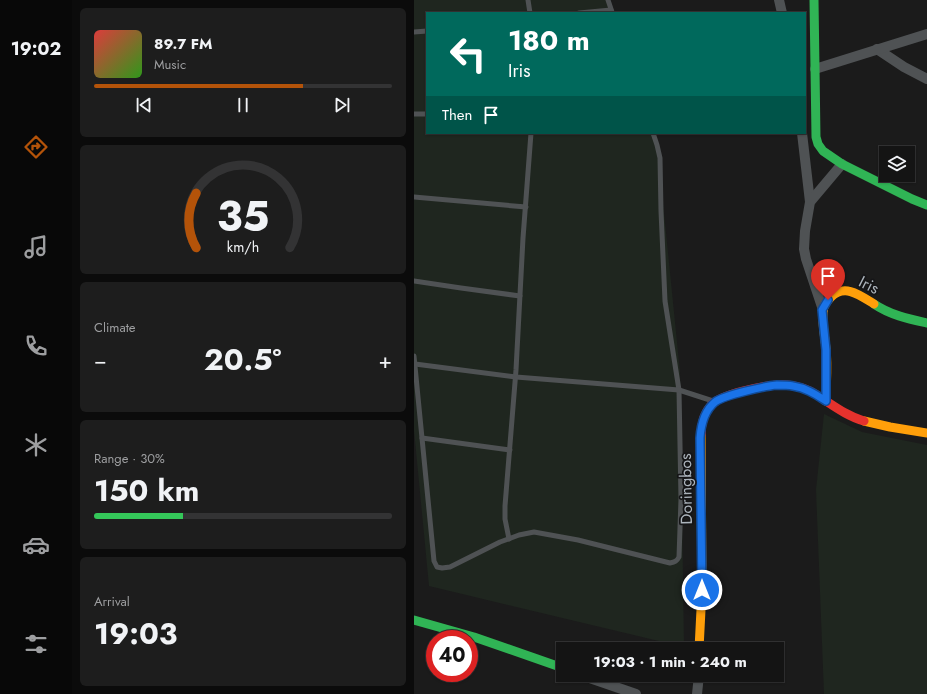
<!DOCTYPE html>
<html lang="en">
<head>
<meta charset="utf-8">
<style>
	:root { --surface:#141414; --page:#1d1d1d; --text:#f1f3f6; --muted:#9d9ea0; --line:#333334; --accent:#b45309 }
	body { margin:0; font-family:Jost,sans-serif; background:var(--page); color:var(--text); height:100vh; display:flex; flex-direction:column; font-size:15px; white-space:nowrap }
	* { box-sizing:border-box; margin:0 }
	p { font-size:13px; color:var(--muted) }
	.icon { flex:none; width:22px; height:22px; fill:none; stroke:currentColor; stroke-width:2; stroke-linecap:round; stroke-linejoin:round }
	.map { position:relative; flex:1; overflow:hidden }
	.panel { display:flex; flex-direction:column; gap:8px; padding:8px; background:#0b0b0b; width:342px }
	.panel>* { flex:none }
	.guide { position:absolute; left:12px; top:12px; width:380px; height:122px; border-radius:0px; box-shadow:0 1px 3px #0004,0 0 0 1px var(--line); background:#00695c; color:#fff; overflow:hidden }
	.fabs { position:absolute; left:465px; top:146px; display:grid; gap:8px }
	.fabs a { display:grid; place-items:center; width:36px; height:36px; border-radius:0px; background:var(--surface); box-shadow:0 1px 3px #0004,0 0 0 1px var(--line); font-size:20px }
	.speed { position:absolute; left:12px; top:630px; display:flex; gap:8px; font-size:20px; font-weight:700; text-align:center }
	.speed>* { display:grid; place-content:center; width:52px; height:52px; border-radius:50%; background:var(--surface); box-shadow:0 1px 3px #0004,0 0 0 1px var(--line); line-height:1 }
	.speed .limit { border:6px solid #d22; background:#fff; color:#111 }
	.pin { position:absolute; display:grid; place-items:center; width:34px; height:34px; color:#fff; margin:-41px -17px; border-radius:50% 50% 50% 0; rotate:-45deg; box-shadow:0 0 4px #0007 }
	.pin .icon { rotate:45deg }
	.me { position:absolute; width:44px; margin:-22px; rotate:0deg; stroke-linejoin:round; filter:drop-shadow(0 0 3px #0008) }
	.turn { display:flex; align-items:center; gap:14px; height:84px; padding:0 16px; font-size:18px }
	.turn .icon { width:52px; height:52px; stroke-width:2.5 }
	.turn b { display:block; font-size:28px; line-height:34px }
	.then { display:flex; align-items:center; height:38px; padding:0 16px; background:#0003; gap:8px; font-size:15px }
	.big { font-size:30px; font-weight:700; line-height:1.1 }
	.panel .tile { flex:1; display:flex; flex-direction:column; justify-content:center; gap:6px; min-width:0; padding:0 14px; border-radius:6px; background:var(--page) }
	.panel .dial { align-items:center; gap:0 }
	.dial svg { height:104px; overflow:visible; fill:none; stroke:var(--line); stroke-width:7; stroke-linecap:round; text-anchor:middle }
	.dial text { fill:var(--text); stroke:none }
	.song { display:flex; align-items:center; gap:12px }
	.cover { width:48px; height:48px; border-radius:6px; background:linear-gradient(135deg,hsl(0 70% 55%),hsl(110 70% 35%)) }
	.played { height:4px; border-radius:2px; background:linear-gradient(90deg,var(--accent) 70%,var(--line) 70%) }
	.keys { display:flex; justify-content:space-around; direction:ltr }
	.heat { display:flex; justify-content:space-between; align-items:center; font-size:22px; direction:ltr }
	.charge { height:6px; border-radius:3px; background:linear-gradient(90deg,#34c759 30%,var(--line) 0) }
	.trip { position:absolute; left:142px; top:642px; width:228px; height:40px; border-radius:0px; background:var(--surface); box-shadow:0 1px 3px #0004,0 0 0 1px var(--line); font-weight:700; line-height:40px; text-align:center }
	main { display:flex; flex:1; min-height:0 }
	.tab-bar { display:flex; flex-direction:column; width:72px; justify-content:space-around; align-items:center; background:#080808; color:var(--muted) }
	.tab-bar .icon { width:28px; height:28px }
	.tab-bar .current { color:var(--accent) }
	.tab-bar b { font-size:18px; color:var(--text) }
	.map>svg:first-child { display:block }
	.green { fill:#1f261f }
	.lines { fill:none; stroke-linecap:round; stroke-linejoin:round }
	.lane { stroke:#4f5254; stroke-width:5 }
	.street { stroke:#4f5254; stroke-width:10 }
	.fast { stroke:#30b455; stroke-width:9 }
	.slow { stroke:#ff9f0a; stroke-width:9 }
	.jam { stroke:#e5322d; stroke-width:9 }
	.route-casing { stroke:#114b97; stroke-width:10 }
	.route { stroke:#1a73e8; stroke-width:7 }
	.labels { text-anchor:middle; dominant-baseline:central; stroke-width:3.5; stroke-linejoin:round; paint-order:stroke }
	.street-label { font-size:16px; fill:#acb4bc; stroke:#151517 }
</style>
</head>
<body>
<main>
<nav class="tab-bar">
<b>19:02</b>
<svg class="icon current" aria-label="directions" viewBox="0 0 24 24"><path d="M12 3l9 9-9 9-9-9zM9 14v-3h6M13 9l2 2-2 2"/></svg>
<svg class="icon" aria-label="music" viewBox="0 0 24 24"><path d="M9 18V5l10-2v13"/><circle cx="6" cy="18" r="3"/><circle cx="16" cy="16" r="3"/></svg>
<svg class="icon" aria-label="phone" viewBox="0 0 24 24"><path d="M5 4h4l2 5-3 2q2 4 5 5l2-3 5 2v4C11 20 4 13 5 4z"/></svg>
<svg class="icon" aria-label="climate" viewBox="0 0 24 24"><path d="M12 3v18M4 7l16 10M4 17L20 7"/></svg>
<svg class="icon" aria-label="car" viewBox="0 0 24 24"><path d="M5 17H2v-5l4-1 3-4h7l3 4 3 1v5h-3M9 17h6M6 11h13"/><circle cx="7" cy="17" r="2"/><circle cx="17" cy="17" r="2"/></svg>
<svg class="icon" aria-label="filters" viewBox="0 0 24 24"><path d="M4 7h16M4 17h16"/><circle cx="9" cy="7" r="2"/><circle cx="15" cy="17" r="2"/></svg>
</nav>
<section class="panel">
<div class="tile">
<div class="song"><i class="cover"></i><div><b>89.7 FM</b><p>Music</p></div></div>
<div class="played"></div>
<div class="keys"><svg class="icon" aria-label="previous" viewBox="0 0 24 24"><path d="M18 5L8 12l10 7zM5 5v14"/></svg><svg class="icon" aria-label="pause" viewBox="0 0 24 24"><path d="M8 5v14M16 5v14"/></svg><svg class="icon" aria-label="next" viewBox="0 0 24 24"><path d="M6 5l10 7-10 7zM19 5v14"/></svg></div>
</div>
<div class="tile dial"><svg viewBox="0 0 100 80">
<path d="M14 69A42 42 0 1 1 86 69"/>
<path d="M14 69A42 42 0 0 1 14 27" stroke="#b45309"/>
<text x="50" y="56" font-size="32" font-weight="700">35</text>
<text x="50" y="72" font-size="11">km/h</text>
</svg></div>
<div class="tile"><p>Climate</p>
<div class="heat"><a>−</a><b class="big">20.5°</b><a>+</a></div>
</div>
<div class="tile"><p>Range · 30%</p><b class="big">150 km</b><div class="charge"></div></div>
<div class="tile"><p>Arrival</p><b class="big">19:03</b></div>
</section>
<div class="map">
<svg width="513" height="694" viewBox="0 0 513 694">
	<rect width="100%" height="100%" fill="#1b1b1b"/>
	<!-- green -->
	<g class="green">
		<polygon points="0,0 196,0 200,13 13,13 13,133 240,133 243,143 266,372 270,647 15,586 0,430"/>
		<polygon points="410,414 448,432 513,445 513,694 410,694 402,490"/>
	</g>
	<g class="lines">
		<!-- lane -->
		<g class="lane">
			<polyline points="114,0 116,13"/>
			<polyline points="194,0 198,12"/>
			<polyline points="165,13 197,10"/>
			<polyline points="0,32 13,31"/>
			<polyline points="0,114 13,114"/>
			<polyline points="0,197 112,207"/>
			<polyline points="0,281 47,288 106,296"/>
			<path d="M0 356 20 561 23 567 28 568 36 567 86 542 105 535 120 532 164 540 256 563C261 562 263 561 265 557L267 499 265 390 251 301 247 211 246 158 243 145 239 133"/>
			<polyline points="1,364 102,377 265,390 299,401"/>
			<polyline points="8,438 96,450"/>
			<polyline points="95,539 91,519 91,506 102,370 109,238 117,133"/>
		</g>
		<!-- street -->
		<g class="street">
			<polyline points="365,0 368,13"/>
			<polyline points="463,49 490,67 513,79"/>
			<polyline points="401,69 513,34"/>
			<polyline points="388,133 396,202"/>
			<polyline points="409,310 392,259 390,249 391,231 396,202 428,164"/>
			<polyline points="167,675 222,694"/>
			<polyline points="283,694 285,675"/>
		</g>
		<!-- fast -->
		<g class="fast">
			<polyline points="400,0 402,137 404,144 409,151 428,164 498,199 513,205"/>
			<path d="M460 304C476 315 495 319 513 323"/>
			<polyline points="0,620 60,637 149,668"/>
		</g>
		<!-- slow -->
		<g class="slow">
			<path d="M412 401C412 384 414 366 412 349 411 337 408 325 409 312 409 306 413 301 417 297 431 283 447 296 460 304"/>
			<polyline points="450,421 476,427 513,433"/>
			<polyline points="285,649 288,590 287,435"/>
		</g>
		<!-- jam -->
		<path class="jam" d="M287 435C287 424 290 413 298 404 309 394 348 386 363 385 374 384 387 387 396 391 402 394 407 398 412 401 424 409 436 417 450 421"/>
	</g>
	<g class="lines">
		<!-- route casing -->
		<g class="route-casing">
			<path id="route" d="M288 590 286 438C287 424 290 411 301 402 310 395 352 386 363 385 368 385 374 385 379 386 392 388 401 394 412 401V350L408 310 414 300"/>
		</g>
		<!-- route -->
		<use href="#route" class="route"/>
	</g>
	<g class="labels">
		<!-- street labels -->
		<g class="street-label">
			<text transform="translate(455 285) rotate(27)">Iris</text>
			<text transform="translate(272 489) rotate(-91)">Doringbos</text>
		</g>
	</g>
</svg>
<div class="fabs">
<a><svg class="icon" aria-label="layers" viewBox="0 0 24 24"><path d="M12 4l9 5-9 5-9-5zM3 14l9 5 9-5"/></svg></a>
</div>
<div class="speed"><div class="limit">40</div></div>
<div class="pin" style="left:414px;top:300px;background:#d93025"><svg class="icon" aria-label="arrive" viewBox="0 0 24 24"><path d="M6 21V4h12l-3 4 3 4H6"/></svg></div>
<svg class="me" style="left:288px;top:590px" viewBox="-20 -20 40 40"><circle r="17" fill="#1a73e8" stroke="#fff" stroke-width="3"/><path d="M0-11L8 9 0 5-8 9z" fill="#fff"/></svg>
<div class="trip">19:03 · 1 min · 240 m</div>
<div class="guide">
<div class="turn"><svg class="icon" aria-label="left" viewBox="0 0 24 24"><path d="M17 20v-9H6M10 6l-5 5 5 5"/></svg><div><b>180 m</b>Iris</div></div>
<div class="then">Then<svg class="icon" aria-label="arrive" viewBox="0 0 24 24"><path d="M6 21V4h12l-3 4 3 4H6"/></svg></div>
</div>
</div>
</main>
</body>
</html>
